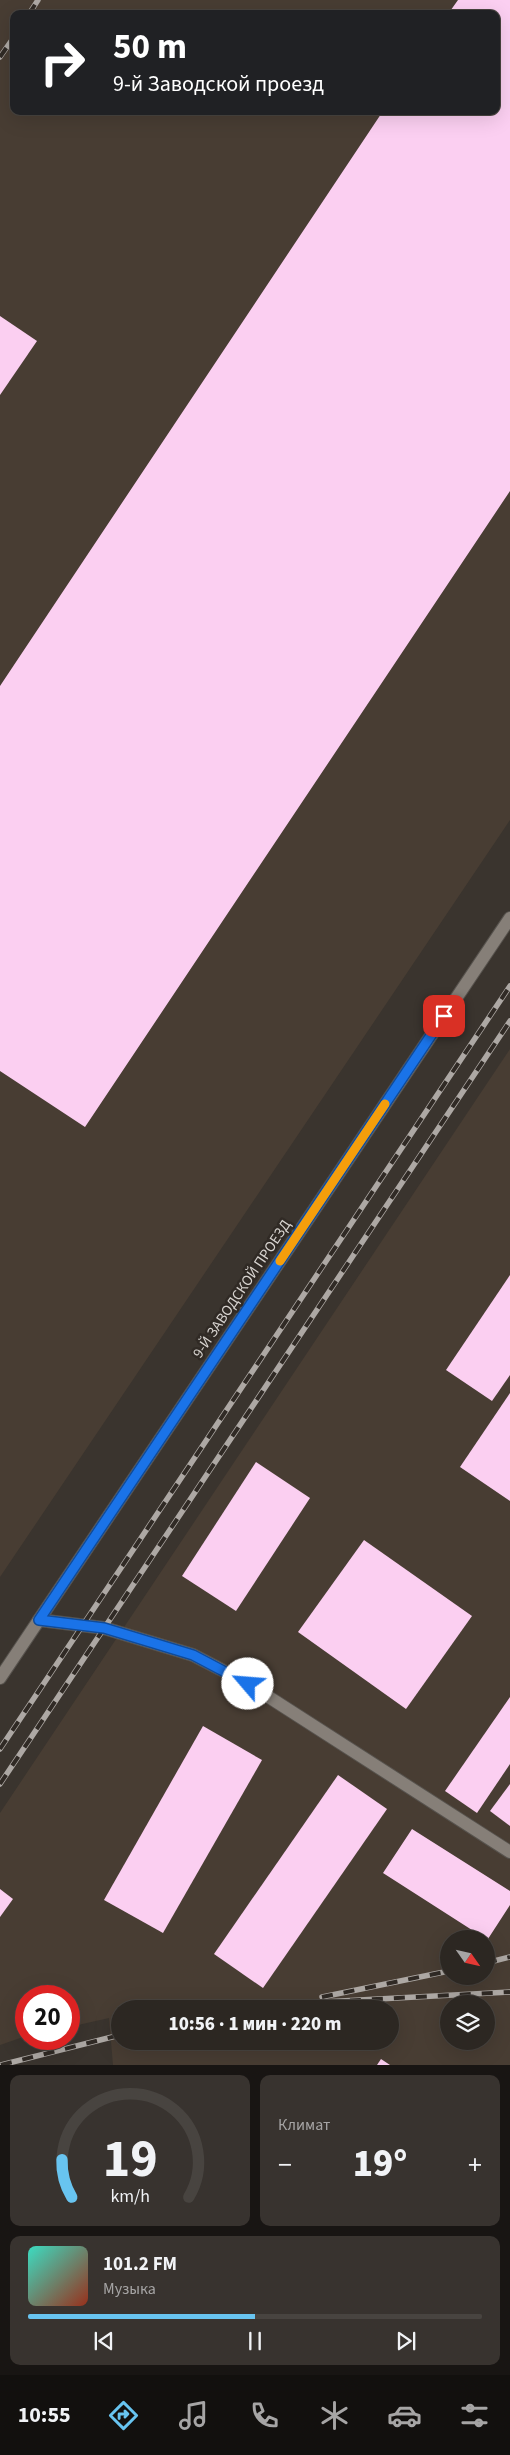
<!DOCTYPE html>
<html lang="ru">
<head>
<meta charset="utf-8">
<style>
	:root { --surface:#2c2722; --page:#38332f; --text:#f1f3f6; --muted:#a6a5a5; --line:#484440; --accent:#68c4f0 }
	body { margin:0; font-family:"Source Sans 3",sans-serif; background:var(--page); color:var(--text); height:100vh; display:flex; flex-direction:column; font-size:19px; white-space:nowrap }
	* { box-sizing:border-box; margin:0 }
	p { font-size:16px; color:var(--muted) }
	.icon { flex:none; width:28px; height:28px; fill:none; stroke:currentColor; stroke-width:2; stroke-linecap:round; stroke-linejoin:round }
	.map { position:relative; height:2065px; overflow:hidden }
	.side { display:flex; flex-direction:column; gap:10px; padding:10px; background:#181513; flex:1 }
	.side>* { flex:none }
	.banner { position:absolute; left:10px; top:10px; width:490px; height:105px; border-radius:10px; box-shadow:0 5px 20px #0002,0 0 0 1px var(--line); background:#202124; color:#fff; overflow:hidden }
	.needle { width:32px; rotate:124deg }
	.fabs { position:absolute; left:440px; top:1930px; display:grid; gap:10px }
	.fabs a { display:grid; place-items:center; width:55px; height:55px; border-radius:50%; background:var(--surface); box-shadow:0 5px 20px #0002,0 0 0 1px var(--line); font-size:25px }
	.speed { position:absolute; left:15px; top:1985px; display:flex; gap:10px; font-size:25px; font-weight:700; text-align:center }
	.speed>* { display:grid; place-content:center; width:65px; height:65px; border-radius:50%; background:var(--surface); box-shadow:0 5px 20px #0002,0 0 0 1px var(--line); line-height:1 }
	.speed .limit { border:8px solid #d22; background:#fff; color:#111 }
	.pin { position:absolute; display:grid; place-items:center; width:42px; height:42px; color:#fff; margin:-21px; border-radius:10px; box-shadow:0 2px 8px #0006 }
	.me { position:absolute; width:55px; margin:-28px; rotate:297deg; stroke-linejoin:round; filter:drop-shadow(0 0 4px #0008) }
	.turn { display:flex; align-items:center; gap:18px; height:105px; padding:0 20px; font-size:22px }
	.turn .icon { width:65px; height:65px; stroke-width:2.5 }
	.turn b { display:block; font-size:35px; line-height:42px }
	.big { font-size:38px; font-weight:800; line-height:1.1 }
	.side .widget { flex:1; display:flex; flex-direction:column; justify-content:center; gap:8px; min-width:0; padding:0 18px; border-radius:10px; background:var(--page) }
	.side .dial { align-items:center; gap:0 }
	.dial svg { height:130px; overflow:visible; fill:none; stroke:var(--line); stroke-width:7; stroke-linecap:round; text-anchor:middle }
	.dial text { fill:var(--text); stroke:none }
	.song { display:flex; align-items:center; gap:15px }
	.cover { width:60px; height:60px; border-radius:8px; background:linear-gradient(135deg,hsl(170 70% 55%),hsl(10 70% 35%)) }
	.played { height:5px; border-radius:2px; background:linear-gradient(90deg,var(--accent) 50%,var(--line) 50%) }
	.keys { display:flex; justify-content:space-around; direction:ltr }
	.heat { display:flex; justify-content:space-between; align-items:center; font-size:28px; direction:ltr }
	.side .tiles { flex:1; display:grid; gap:10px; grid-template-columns:1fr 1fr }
	.widget:last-child { grid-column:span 2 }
	.trip { position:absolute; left:111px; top:2000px; width:288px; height:50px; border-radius:25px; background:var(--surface); box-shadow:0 5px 20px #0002,0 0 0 1px var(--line); font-weight:800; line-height:50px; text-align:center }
	.dock { display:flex; height:80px; justify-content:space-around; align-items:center; background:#12100e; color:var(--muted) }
	.dock .icon { width:35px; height:35px }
	.dock .selected { color:var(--accent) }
	.dock b { font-size:22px; color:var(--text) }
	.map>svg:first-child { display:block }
	.built { fill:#483d33; fill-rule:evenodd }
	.building { fill:#fbcff1 }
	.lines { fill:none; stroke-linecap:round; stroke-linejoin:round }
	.lane-casing { stroke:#57534e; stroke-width:14 }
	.lane { stroke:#867f78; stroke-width:12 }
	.rail-casing { stroke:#ada8a4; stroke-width:5.5 }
	.rail { stroke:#302a25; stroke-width:4; stroke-dasharray:11; stroke-linecap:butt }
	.route-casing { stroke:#114b97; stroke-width:12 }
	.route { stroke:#1a73e8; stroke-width:9 }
	.slow { stroke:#f59e0b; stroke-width:9 }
	.labels { text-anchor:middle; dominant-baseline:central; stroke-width:5; stroke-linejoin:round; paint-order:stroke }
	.street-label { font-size:15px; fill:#d6d2ce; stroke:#302a25 }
</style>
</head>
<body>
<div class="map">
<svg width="510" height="2065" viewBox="0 0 510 2065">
	<rect width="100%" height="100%" fill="#3a342e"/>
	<!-- built -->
	<g class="built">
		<path d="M0 0H510V820L0 1577ZM14 14H496V111H14Z"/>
		<path d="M510 1049V2065H113L109 2018 69 2027V1996H26V2036L0 2045V1813ZM449 1939H486V1976H449ZM449 2004H486V2041H449ZM120 2009H390V2041H120Z"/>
	</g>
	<!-- building -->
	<g class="building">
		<polygon points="458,0 510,0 510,491 85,1127 0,1071 0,686 383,111 496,111 496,14 448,14"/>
		<polygon points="0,316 37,341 0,395"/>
		<polygon points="510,1275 510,1375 492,1401 446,1370"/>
		<polygon points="510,1393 510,1501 460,1467"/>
		<polygon points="256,1462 310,1498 236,1611 182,1576"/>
		<polygon points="364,1540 472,1616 406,1709 298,1632"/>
		<polygon points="510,1697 510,1764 477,1813 445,1791"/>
		<polygon points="203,1726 262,1760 163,1933 104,1900"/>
		<polygon points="338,1775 387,1809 263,1988 214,1954"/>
		<polygon points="510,1784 510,1826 490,1811"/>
		<polygon points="412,1829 510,1891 510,1905 486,1942 486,1939 383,1873"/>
		<polygon points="0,1889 13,1899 0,1917"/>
		<polygon points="381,2059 390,2065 377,2065"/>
	</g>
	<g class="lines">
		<!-- lane casing -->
		<g class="lane-casing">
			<g id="lane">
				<polyline points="39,1620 104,1628 193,1655 247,1683 510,1852"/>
				<polyline points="0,1678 510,918"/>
			</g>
		</g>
		<!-- lane -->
		<use href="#lane" class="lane"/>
		<!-- rail casing -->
		<g class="rail-casing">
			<g id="rail">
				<polyline points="29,14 38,0"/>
				<polyline points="0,57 14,37"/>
				<polyline points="0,1749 510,986"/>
				<polyline points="0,1784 510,1021"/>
				<polyline points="486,1963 510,1957"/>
				<polyline points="322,1997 449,1971"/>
				<polyline points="284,2004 510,1992"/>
				<polyline points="258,2009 290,2003"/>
				<polyline points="1,2065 120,2035"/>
			</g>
		</g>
		<!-- rail -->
		<use href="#rail" class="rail"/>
	</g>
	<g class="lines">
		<!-- route casing -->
		<g class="route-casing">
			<polyline id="route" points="248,1684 193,1655 104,1628 39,1620 444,1016"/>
		</g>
		<!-- route -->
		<use href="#route" class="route"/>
		<!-- slow -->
		<polyline class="slow" points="280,1261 385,1104"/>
	</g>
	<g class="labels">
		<!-- street labels -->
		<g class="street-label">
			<text transform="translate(242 1289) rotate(-56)">9-Й ЗАВОДСКОЙ ПРОЕЗД</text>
		</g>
	</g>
</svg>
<div class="fabs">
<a><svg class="needle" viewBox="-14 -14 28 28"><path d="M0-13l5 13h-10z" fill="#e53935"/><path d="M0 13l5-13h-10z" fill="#a6a5a5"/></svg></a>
<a><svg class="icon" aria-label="layers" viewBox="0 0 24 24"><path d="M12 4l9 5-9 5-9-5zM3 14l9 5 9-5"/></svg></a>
</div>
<div class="speed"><div class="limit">20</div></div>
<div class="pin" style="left:444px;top:1016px;background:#d93025"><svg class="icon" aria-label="arrive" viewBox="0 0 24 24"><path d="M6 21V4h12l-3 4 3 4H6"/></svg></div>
<svg class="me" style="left:248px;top:1684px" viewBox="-20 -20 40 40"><circle r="19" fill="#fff"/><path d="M0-13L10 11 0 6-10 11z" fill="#1a73e8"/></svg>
<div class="trip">10:56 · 1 мин · 220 m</div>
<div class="banner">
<div class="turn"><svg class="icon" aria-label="right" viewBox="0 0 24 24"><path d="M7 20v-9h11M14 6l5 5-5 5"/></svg><div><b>50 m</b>9-й Заводской проезд</div></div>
</div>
</div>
<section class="side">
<div class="tiles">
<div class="widget dial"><svg viewBox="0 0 100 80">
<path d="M14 69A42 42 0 1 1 86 69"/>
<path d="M14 69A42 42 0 0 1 8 46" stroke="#68c4f0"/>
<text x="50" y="56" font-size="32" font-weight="700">19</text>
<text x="50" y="72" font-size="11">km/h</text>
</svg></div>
<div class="widget"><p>Климат</p>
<div class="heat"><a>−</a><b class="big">19°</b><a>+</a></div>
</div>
<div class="widget">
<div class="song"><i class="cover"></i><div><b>101.2 FM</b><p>Музыка</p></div></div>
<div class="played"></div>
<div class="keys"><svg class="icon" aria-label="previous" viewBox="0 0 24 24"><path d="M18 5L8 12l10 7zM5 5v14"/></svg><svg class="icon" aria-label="pause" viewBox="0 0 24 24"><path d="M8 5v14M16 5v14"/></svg><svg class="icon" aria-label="next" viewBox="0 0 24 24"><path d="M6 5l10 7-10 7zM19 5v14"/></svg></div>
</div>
</div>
</section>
<nav class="dock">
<b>10:55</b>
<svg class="icon selected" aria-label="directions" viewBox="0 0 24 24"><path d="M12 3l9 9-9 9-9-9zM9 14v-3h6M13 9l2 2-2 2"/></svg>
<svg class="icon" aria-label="music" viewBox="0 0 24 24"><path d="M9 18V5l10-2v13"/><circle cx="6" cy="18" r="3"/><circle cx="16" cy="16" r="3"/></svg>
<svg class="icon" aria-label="phone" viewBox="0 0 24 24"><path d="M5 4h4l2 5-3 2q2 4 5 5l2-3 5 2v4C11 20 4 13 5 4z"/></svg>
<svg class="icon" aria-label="climate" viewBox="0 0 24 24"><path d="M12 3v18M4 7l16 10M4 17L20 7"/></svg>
<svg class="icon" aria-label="car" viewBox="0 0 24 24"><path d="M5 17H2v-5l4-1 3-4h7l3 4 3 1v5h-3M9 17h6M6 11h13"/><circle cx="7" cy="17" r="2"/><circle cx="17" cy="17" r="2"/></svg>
<svg class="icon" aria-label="filters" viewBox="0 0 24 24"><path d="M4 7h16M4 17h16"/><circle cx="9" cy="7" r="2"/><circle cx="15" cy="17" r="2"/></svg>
</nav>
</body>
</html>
